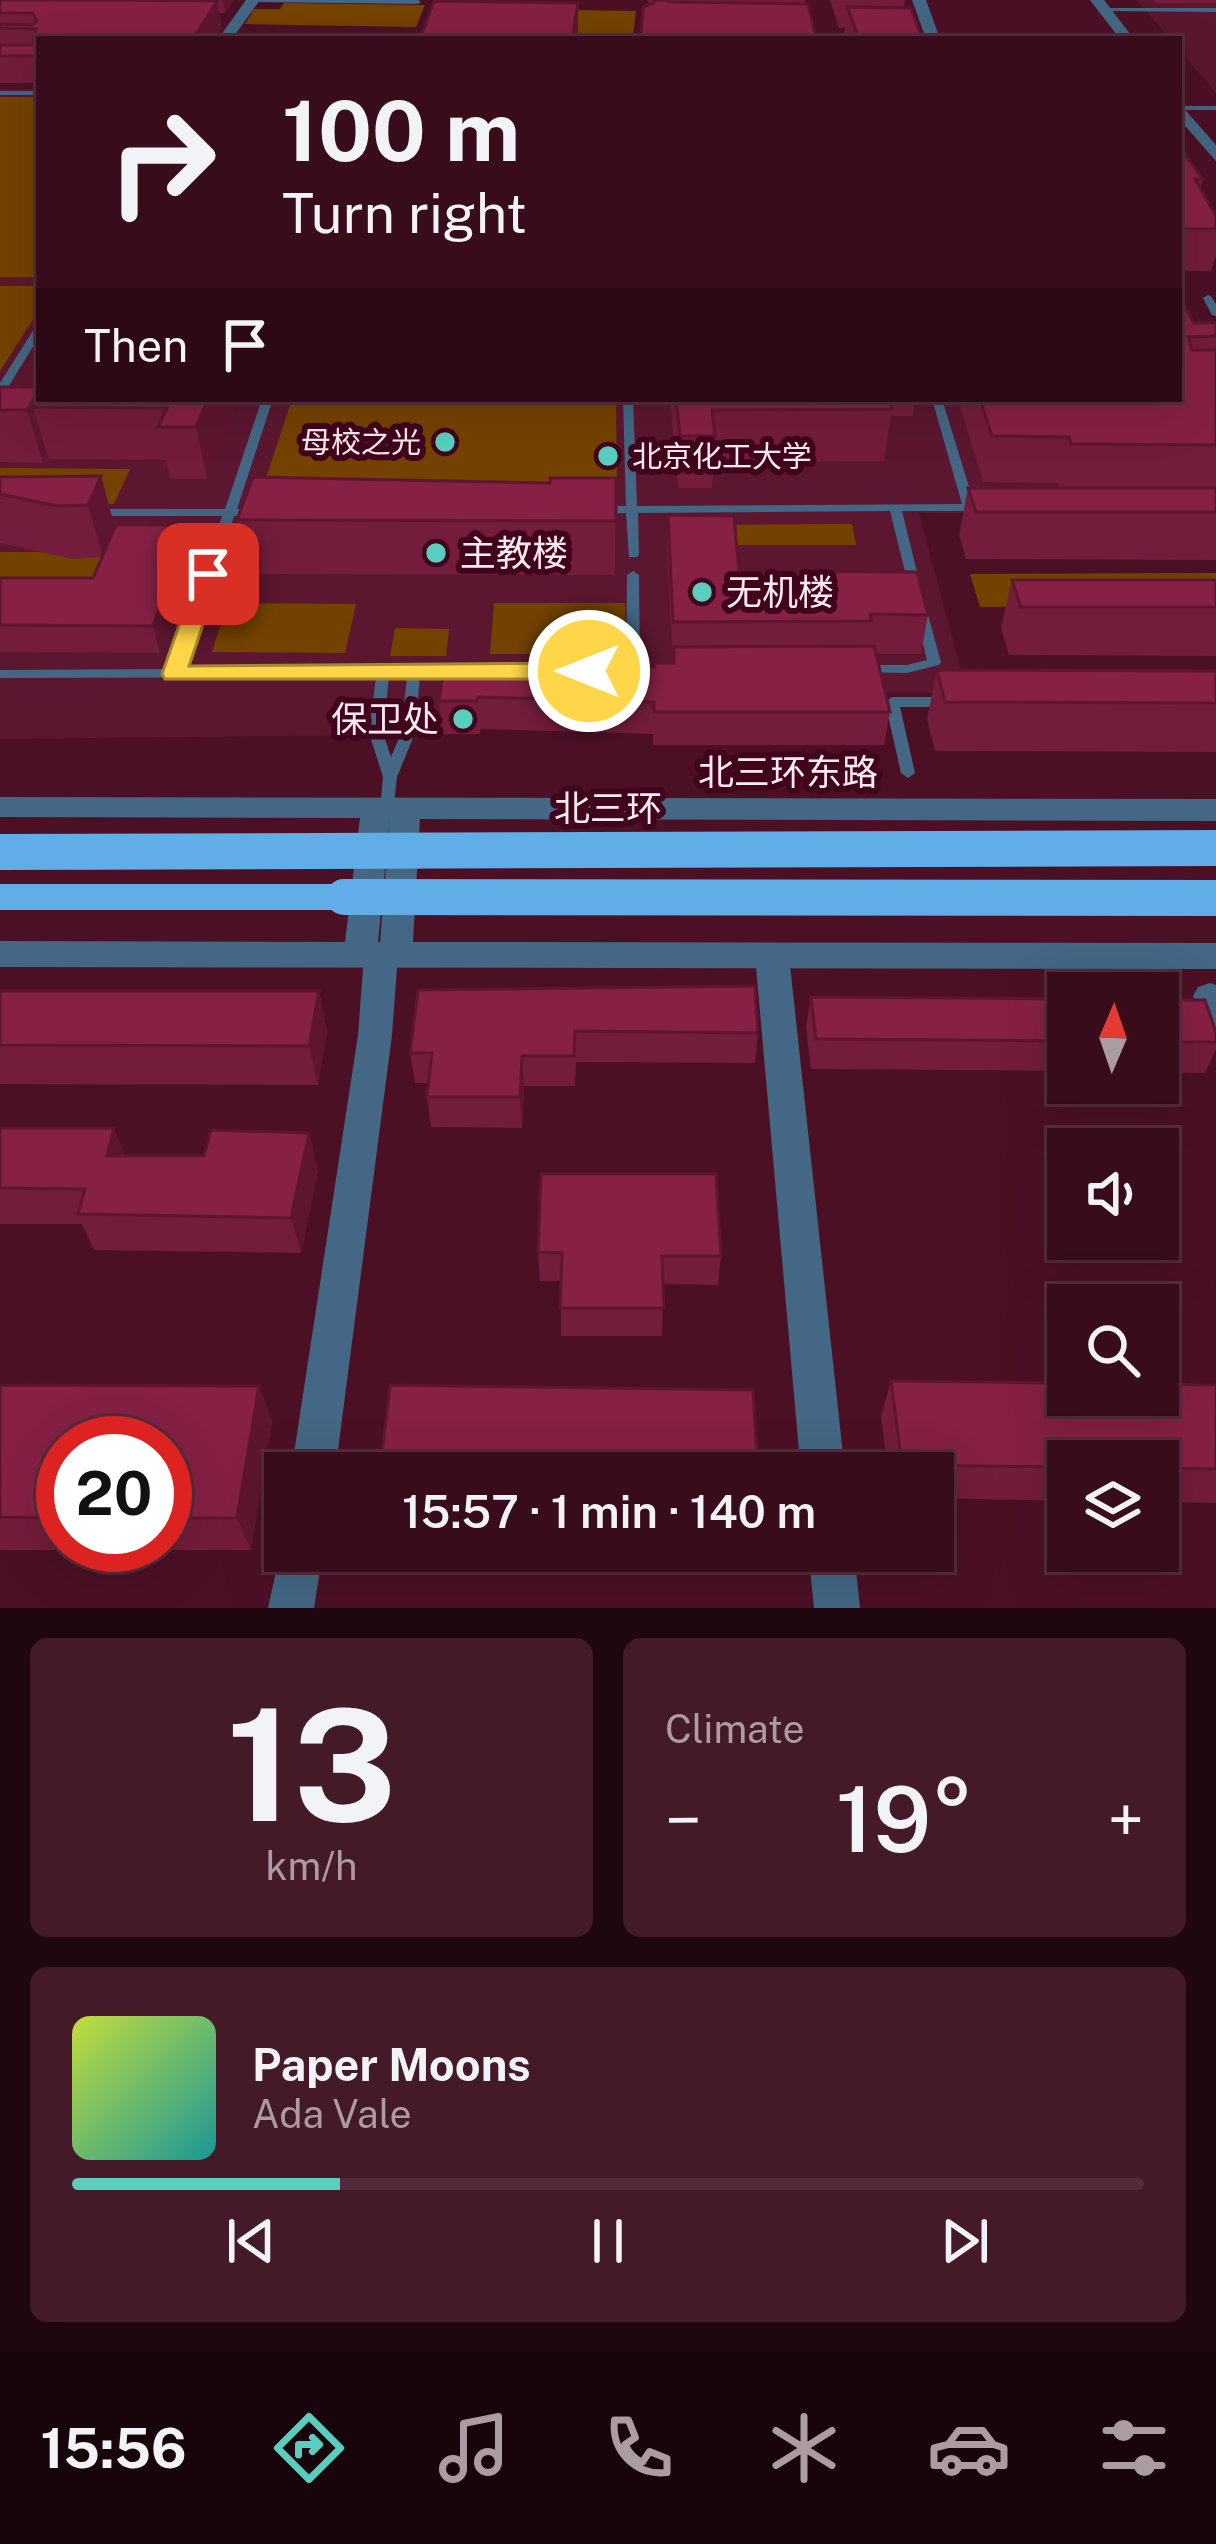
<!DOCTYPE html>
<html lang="en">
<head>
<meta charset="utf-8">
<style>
	:root { --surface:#390c1c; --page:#441a29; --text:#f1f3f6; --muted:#ab9ba3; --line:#532c3b; --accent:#59cebf }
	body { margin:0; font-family:"Public Sans","Noto Sans SC",sans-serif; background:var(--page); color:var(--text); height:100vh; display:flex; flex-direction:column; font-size:45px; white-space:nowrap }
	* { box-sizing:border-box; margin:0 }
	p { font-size:39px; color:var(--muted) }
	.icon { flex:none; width:66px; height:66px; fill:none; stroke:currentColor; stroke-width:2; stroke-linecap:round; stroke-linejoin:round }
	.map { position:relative; height:1608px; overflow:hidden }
	.side { display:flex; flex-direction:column; gap:30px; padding:30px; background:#1f070f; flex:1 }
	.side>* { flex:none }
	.guide { position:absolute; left:36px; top:36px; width:1146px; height:366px; border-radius:0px; box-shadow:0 12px 48px #0002,0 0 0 3px var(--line); background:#390c1c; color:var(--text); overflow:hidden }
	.needle { width:78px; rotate:2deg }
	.buttons { position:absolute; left:1047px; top:972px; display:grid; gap:24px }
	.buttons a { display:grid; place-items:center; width:132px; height:132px; border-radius:0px; background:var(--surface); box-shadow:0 12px 48px #0002,0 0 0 3px var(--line); font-size:60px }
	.speed { position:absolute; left:36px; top:1416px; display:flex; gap:24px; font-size:60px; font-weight:700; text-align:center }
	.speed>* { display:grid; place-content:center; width:156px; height:156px; border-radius:50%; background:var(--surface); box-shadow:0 12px 48px #0002,0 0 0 3px var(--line); line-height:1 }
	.speed .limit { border:18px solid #d22; background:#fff; color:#111 }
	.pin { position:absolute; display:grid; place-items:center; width:102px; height:102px; color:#fff; margin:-51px; border-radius:24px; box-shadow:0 6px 18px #0006 }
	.me { position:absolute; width:132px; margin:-66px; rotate:270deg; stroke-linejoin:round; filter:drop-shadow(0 0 9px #0008) }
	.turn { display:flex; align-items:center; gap:42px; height:252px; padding:0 48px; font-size:54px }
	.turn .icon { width:156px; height:156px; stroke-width:2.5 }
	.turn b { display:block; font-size:84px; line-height:102px }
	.then { display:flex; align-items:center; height:114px; padding:0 48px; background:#0003; gap:24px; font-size:45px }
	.big { font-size:90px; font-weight:600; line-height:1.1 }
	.side .card { flex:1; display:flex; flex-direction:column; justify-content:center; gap:18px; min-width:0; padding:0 42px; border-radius:18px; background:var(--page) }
	.side .dial { align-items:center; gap:0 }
	.dial b { font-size:156px; line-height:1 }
	.song { display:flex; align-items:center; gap:36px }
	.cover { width:144px; height:144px; border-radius:18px; background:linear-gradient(135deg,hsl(70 70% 55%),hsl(180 70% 35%)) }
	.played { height:12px; border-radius:6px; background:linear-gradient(90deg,var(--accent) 25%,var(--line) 25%) }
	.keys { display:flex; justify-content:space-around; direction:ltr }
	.heat { display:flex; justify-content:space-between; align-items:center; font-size:66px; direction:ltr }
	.side .tiles { flex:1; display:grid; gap:30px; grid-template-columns:1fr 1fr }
	.card:last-child { grid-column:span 2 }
	.trip { position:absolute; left:264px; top:1452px; width:690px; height:120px; border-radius:0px; background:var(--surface); box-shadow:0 12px 48px #0002,0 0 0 3px var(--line); font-weight:600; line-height:120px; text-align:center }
	.menu { display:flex; height:192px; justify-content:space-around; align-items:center; background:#17050b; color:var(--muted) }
	.menu .icon { width:84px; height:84px }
	.menu .current { color:var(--accent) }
	.menu b { font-size:54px; color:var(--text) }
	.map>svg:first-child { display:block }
	.built { fill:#5b172f }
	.green { fill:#744200 }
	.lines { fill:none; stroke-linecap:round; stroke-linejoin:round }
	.service { fill:#436784; fill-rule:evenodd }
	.minor { fill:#436784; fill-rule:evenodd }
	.tertiary { fill:#436784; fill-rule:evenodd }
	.trunk { fill:#61ade8; fill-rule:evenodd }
	.trunk-bridge { stroke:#61ade8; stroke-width:36 }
	.wall { fill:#731c3b; fill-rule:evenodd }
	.shaded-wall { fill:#5e1630 }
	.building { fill:#862045; stroke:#5e1630; stroke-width:3 }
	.route { fill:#ffd54a; stroke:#a68a30; stroke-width:3 }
	.poi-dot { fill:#59cebf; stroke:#40041c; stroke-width:4.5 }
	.labels { text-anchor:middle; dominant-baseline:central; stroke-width:12; stroke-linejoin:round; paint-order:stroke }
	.far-poi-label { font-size:30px; fill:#fbeaed; stroke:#40041c; text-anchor:end }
	.poi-label { font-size:36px; fill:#fbeaed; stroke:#40041c; text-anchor:start }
	.street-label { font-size:36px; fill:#fbeaed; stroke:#40041c }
</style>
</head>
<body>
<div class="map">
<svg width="1216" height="1608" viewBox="0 0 1216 1608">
	<rect width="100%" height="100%" fill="#4c1025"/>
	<!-- built -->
	<g class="built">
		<polygon points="1137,0 1216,0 1216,93 1179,49 1179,39 1170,39"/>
		<polygon points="0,89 39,89 39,399 1179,399 1216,514 919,513 967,693 484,690 480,734 0,739"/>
	</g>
	<!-- green -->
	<g class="green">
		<polygon points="284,3 425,5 416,27 245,24 254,9 280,9"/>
		<polygon points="445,8 636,11 633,35 436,32"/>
		<rect x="0" y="97" width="39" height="180"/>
		<polygon points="0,286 39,286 39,310 0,371"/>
		<polygon points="292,399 616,399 617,490 605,497 260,496"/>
		<polygon points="0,468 130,469 114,504 0,503"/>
		<polygon points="852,524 856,545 677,545 677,525"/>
		<polygon points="0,552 105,552 83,603 0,602"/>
		<polygon points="1216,573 1216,606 980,607 970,574"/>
		<polygon points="227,603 356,604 345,653 212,652"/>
		<polygon points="494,603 625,603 626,654 490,654"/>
		<polygon points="395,628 449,629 446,656 390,656"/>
	</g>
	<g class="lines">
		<!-- service -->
		<g class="service">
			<polygon points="250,0 418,0 421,2 418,4 253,2"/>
			<polygon points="1105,8 1216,8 1216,12 1103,11"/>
			<polygon points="794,33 860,33 864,35 860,37 792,36"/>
			<rect x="0" y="91" width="39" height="4"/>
			<rect x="1179" y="106" width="37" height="4"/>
			<polygon points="1208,295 1211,296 1216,304 1216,316 1212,315 1203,298"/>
			<polygon points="39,326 39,337 5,392 0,395 0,383 34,329"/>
			<polygon points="212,399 273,399 237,509 261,508 267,512 265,515 234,516 222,552 216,556 210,552 222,516 89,516 89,510 93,509 225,509 260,405 213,405 208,402"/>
			<polygon points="623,399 633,399 637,506 962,504 932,399 942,399 974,503 985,504 987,507 981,511 902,511 921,588 915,592 909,588 890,511 638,513 639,554 637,557 629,557 626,513 597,514 591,510 597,506 626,506"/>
			<path d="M208 570 214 574 182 669H464L466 672 464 675 459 676H420L415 733 397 777 393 812H383L380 808 383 777 369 733 376 677 0 678V670L169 669 202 574ZM389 677H407L401 733 391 757 383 733Z"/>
			<polygon points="633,571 639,575 640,671 633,675 626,671 627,575"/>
			<polygon points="921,607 927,611 941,662 939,665 907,673 856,672 854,669 856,666 861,665 907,665 927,660 915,611"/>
			<polygon points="892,697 949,697 956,702 949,707 900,707 915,773 908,778 901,773 885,702"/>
		</g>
		<!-- minor -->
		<g class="minor">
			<polygon points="246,0 260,0 232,39 218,39"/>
			<polygon points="912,0 926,0 940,39 926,39"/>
			<polygon points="381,942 393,946 398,955 392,1035 335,1473 291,1473 358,1035 364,955 369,946"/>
			<polygon points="772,943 784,947 789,956 845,1473 801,1473 755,956 760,947"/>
			<polygon points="1210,983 1216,985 1216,1028 1204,1024 1193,996 1198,987"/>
			<polygon points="284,1535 285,1551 323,1551 314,1608 268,1608"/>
			<polygon points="808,1551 854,1551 860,1608 814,1608"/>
		</g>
		<!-- tertiary -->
		<g class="tertiary">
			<polygon points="1090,0 1104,0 1134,39 1120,39"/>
			<polygon points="1179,103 1216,145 1216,161 1179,119"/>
			<path d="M0 797 1216 799V821L420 819 413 942 1216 943V969L0 967V941L345 942 360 818 0 817ZM390 818 380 942H378Z"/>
		</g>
		<!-- trunk -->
		<polygon class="trunk" points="0,884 344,884 356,888 362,897 356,906 344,910 0,910"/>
		<!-- trunk-bridge -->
		<g class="trunk-bridge">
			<polyline points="0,852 1216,848"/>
			<polyline points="344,897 1216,898"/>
		</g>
	</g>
	<!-- wall -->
	<g class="wall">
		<polygon points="0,0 234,0 225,13 219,13 222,26 214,39 39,39 39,83 0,83"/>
		<polygon points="647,0 805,0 805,4 651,4"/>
		<polygon points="830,0 905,0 904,8 922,39 843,39 845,28 839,28"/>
		<polygon points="1154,0 1216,0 1216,3 1156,3"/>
		<polygon points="1179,146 1203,179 1200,188 1216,216 1216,255 1211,271 1179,271"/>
		<polygon points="1179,297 1194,323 1216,323 1216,560 966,559 959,535 968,488 1059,488 1058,483 983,482 958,399 1179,399"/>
		<polygon points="0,387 39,399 230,399 233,414 207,479 170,479 166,460 49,459 47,454 43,463 0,462"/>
		<polygon points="670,399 915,399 913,416 891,416 884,461 714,462 712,488 678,488"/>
		<polygon points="101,476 115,528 196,552 160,653 0,652 0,578 93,578 102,557 72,559 0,543 0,477"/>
		<polygon points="616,478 615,575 248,574 237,520 550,483"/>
		<polygon points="668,515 739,571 928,615 921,654 876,654 890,712 884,745 653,745 653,734 480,729 480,734 442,734 439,701 487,672 654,667 673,663 667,554"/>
		<polygon points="1012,580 1216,580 1216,656 1009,655 1001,628"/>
		<polygon points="937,670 1216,671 1216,752 935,751 927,719"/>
		<polygon points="418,990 758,1033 755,1063 576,1062 575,1086 524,1086 522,1128 431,1127 427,1097 428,1083 415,1083 410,1053"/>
		<polygon points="0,991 319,991 327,1031 318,1085 0,1084"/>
		<polygon points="811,997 1068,999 1068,1071 811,1069 806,1027"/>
		<polygon points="1158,1000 1216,1032 1216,1049 1205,1073 1158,1072"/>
		<polygon points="0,1128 125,1156 318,1170 301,1253 94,1250 82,1224 0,1224"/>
		<polygon points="538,1252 721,1256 718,1285 663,1284 662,1336 561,1336 561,1281 540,1281"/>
		<polygon points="891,1381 1216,1385 1216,1503 1158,1502 1158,1461 1068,1461 1068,1501 933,1498 933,1473 888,1473 881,1416"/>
		<path d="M0 1385 259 1386 272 1421 251 1550H0ZM63 1443H165V1545H63Z"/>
		<polygon points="380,1470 758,1473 381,1473"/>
	</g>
	<!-- shaded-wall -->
	<g class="shaded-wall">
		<polygon points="223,0 234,0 225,13"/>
		<polygon points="217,1 222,26 214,39 193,39"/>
		<polygon points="578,3 578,39 572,39"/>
		<polygon points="39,390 39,399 33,407 47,454 43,463 27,410"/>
		<polygon points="208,399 230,399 233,414 207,479 196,427"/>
		<polygon points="101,476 115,528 103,557 88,505"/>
		<polygon points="190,525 196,552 160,653 153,626"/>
		<polygon points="319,991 327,1031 318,1085 309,1046"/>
		<polygon points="522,1056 524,1086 522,1128 520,1097"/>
		<polygon points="114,1128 129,1165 107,1156"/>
		<polygon points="309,1133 318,1170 301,1253 291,1218"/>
		<polygon points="259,1386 272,1421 251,1550 237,1518"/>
	</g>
	<!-- building -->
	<g class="building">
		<polygon points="0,0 126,0 217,1 193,39 39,39 39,56 0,56 0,45 32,45 36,29 0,28 0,24 32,25 37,21 33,13 0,13"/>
		<polygon points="654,0 667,0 670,2 808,4 816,39 641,39 643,7 654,3"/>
		<polygon points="434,1 578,3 572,39 420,39"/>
		<polygon points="847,7 911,8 922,39 859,39"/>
		<polygon points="1179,146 1203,179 1195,179 1216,216 1216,229 1179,229"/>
		<polygon points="1179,297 1194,323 1216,323 1216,336 1188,337 1192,350 1216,350 1216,445 1071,444 1069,437 992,436 980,399 1179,399"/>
		<polygon points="0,387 39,387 39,390 27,410 0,410"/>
		<polygon points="39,397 39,399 208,399 196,427 158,427 167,408 33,407"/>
		<polygon points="676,399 889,399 892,409 712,410 715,436 680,436"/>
		<polygon points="101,476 88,505 56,506 0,494 0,477"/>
		<polygon points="253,477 550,483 550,478 616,478 616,521 237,520"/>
		<polygon points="968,488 1216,488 1216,512 976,512"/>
		<polygon points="668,515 734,516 739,571 917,572 928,615 870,614 871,621 673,622"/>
		<polygon points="116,525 190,525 153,626 0,625 0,578 93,578"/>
		<polygon points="1012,580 1216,580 1216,607 1021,607"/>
		<polygon points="874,646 890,712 654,712 654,702 478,697 477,701 439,701 443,671 487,672 487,663 654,667 654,663 674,663 674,647"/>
		<polygon points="937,670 1216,671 1216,703 945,702"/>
		<polygon points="755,986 758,1033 575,1031 574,1056 522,1056 520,1097 427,1097 432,1053 410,1053 418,990"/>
		<polygon points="0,991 319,991 309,1046 0,1045"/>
		<polygon points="811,997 1068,999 1068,1041 816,1039"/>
		<polygon points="1158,1000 1205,1000 1216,1032 1216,1042 1158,1042"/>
		<polygon points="0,1128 114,1128 107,1156 204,1156 211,1130 309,1133 291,1218 78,1214 85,1189 0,1188"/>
		<polygon points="541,1174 716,1174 721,1256 662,1256 664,1308 560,1308 562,1253 538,1252"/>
		<polygon points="891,1381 1068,1383 1068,1395 1158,1395 1158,1384 1216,1385 1216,1469 1158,1468 1158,1461 1068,1461 1068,1467 902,1465"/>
		<polygon points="0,1385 259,1386 237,1518 165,1518 165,1443 63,1443 63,1518 0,1517"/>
		<polygon points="390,1385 753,1390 758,1473 380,1470"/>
	</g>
	<!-- route -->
	<polygon class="route" points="208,567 220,574 189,666 589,663 601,671 589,679 165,679 162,674 197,574"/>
	<!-- markers -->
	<g class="poi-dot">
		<circle cx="445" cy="442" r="12"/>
		<circle cx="608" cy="456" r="12"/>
		<circle cx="436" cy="553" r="12"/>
		<circle cx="702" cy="592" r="12"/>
		<circle cx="463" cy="719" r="12"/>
	</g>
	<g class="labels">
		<!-- far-poi labels -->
		<g class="far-poi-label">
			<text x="421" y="442">母校之光</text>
			<text x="632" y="456" text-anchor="start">北京化工大学</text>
		</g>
		<!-- poi labels -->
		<g class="poi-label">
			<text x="460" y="553">主教楼</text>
			<text x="726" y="592">无机楼</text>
			<text x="439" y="719" text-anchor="end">保卫处</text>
		</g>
		<!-- street labels -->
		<g class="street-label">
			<text x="788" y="772">北三环东路</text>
			<text x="608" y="808">北三环</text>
		</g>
	</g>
</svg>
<div class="buttons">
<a><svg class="needle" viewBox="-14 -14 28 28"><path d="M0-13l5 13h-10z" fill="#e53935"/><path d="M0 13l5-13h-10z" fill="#ab9ba3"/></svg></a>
<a><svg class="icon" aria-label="sound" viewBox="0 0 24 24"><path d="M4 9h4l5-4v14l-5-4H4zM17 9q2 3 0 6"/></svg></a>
<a><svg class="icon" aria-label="search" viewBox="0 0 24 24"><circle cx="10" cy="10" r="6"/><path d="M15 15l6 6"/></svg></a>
<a><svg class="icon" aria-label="layers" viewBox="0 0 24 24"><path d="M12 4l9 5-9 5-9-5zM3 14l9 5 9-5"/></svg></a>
</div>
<div class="speed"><div class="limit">20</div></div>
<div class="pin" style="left:208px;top:574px;background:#d93025"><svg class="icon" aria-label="arrive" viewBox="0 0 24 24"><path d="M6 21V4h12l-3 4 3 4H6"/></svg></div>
<svg class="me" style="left:589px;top:671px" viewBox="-20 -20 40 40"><circle r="17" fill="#ffd54a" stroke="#fff" stroke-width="3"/><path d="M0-11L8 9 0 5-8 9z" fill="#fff"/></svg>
<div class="trip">15:57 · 1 min · 140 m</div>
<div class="guide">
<div class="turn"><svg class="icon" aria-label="right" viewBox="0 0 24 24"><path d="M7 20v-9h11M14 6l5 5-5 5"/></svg><div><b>100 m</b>Turn right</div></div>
<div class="then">Then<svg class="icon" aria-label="arrive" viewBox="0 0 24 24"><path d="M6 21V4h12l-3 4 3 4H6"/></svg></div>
</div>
</div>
<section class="side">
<div class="tiles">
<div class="card dial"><b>13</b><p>km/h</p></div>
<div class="card"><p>Climate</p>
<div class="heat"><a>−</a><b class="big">19°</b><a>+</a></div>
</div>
<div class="card">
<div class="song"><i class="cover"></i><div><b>Paper Moons</b><p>Ada Vale</p></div></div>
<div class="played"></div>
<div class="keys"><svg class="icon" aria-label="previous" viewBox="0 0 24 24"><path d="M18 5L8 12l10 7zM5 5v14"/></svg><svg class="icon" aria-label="pause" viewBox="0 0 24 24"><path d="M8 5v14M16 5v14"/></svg><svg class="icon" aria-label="next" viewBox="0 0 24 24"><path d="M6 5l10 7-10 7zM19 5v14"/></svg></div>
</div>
</div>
</section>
<nav class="menu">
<b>15:56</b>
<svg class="icon current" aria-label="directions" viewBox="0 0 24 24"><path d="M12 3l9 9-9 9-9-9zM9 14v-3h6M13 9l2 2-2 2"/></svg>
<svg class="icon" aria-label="music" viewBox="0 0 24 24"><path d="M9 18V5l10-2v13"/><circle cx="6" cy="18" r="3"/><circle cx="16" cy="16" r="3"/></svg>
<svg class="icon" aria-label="phone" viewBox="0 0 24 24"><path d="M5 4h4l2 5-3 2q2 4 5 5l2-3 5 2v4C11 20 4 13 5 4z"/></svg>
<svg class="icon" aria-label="climate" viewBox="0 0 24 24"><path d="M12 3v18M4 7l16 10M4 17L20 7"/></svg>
<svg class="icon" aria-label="car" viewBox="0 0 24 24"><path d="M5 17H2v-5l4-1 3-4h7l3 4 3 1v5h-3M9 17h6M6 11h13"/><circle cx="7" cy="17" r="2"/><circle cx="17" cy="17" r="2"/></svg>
<svg class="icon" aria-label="filters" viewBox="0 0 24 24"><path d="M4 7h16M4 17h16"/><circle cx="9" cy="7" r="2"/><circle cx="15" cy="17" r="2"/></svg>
</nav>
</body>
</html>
